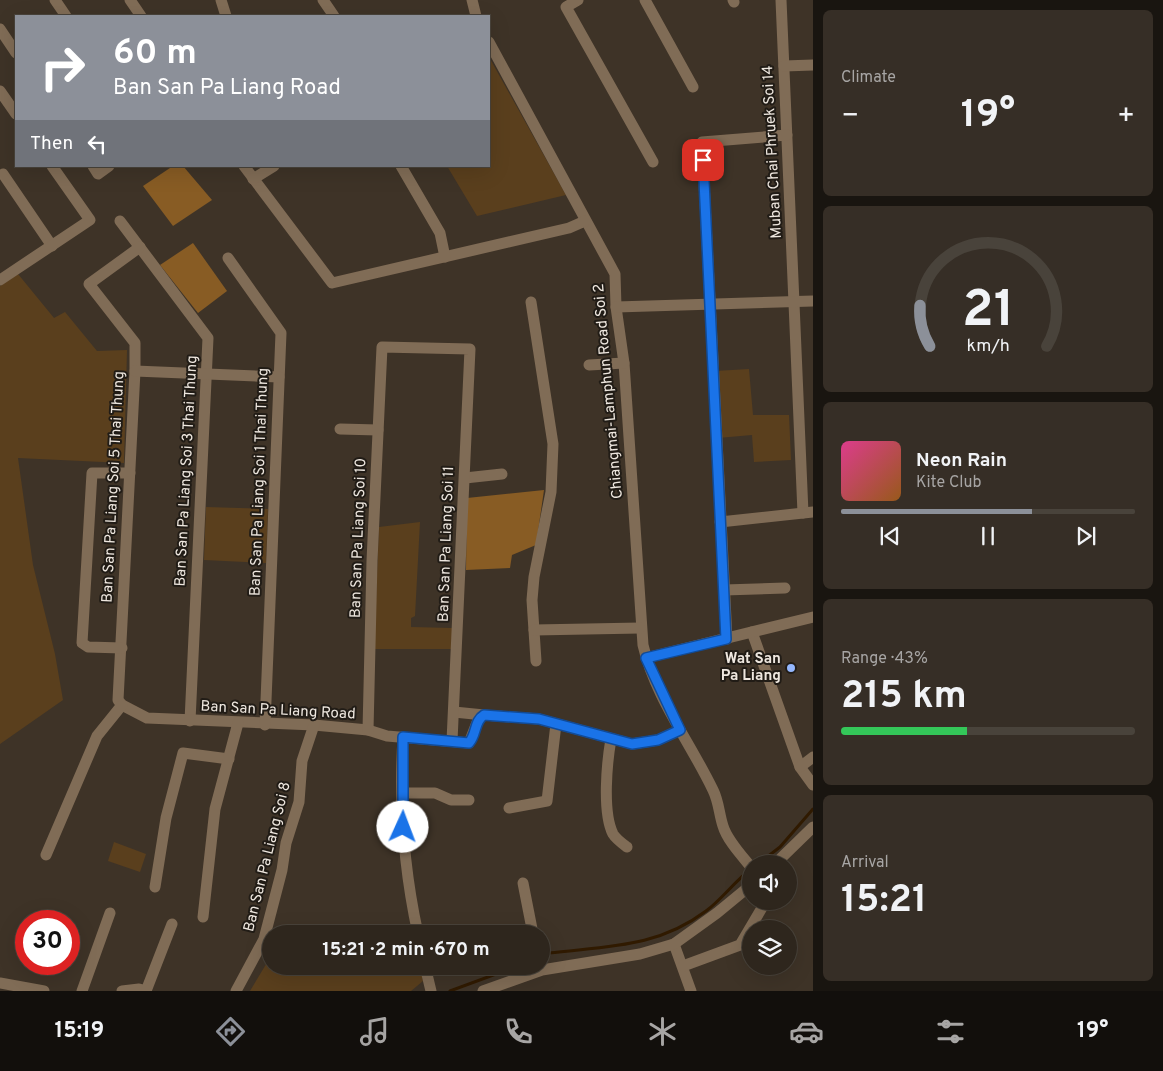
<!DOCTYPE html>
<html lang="en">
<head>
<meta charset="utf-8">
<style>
	:root { --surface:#2e261d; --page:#362e26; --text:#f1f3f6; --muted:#a7a5a4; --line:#49433b; --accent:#8c9099 }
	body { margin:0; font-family:Overpass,sans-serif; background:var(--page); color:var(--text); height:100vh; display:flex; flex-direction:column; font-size:19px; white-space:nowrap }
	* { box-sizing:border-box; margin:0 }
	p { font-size:16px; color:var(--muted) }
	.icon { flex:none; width:28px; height:28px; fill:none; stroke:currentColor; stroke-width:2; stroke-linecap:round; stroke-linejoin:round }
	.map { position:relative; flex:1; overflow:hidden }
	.sheet { display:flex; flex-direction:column; gap:10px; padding:10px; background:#191510; width:350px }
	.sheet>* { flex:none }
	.top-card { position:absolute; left:15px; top:15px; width:475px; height:152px; border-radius:0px; box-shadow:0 5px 20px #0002,0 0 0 1px var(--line); background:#8c9099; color:#fff; overflow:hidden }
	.tools { position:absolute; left:742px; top:855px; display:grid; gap:10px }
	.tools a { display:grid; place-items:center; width:55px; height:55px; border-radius:50%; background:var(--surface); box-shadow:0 5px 20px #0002,0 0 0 1px var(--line); font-size:25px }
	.speed { position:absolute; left:15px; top:910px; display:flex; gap:10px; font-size:25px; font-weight:700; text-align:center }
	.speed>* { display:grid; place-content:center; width:65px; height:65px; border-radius:50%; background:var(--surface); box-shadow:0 5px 20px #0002,0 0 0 1px var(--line); line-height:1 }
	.speed .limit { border:8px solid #d22; background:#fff; color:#111 }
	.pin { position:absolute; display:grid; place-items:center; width:42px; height:42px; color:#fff; margin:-21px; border-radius:10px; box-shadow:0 2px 8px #0006 }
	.me { position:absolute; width:55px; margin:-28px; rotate:2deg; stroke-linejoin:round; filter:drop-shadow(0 0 4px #0008) }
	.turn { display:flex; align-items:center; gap:18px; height:105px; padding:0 15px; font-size:22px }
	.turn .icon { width:65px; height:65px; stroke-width:2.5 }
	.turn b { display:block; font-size:35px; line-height:42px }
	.then { display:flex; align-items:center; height:48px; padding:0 15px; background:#0003; gap:10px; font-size:19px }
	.big { font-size:38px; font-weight:700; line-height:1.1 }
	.sheet .card { flex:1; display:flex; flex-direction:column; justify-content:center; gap:8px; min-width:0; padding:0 18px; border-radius:8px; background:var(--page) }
	.sheet .dial { align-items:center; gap:0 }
	.dial svg { height:130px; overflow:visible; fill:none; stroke:var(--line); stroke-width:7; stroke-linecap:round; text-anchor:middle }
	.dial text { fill:var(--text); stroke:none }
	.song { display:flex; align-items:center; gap:15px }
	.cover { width:60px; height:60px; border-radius:8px; background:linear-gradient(135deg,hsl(330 70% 55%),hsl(30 70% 35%)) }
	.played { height:5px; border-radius:2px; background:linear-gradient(90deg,var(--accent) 65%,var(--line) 65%) }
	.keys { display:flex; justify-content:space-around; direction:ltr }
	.heat { display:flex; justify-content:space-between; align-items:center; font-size:28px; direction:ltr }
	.charge { height:8px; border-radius:4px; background:linear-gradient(90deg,#34c759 43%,var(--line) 0) }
	.trip { position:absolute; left:262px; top:925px; width:288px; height:50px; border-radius:25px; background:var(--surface); box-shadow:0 5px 20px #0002,0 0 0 1px var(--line); font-weight:700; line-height:50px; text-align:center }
	.tabs { display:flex; height:80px; justify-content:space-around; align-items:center; background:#120f0c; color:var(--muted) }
	.tabs .icon { width:35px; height:35px }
	.tabs .selected { color:var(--accent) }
	.tabs b { font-size:22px; color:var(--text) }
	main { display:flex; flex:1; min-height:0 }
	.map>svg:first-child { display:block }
	.green { fill:#5a3f1d }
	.forest { fill:#885c24 }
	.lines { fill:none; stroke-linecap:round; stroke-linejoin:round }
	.stream { stroke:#301a00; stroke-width:3 }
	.minor { stroke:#806c56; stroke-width:11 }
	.route-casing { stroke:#114b97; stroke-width:12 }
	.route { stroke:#1a73e8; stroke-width:9 }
	.poi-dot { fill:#94b7fd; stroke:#211c16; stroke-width:2 }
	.labels { text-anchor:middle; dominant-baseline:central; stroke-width:4; stroke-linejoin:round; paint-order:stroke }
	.street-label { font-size:15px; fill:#eee7df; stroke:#211c16 }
	.poi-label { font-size:15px; font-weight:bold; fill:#eee7df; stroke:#211c16; text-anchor:end }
</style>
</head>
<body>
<main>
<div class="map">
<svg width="813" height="991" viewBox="0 0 813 991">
	<rect width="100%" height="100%" fill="#3e3327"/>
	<!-- green -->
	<g class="green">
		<polygon points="489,57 566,195 477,216 447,166 489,166"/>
		<polygon points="18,274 54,318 65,312 97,351 127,350 124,463 18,458 33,565 55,654 63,700 0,744 0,286"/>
		<polygon points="749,369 753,415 789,415 791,460 754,462 752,435 718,438 715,371"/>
		<polygon points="206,507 268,509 266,563 204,560"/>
		<polygon points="420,522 415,616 411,618 411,627 452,628 452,649 374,649 379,527"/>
		<polygon points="114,842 146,854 140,872 108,861"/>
		<polygon points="271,956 271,966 420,966 423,981 411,991 250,991"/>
	</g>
	<!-- forest -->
	<g class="forest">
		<polygon points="173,166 183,166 212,200 173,226 143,186"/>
		<polygon points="193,243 227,291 198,313 160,265"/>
		<polygon points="544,490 536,545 512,555 510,568 466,570 467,498"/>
	</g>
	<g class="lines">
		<!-- stream -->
		<g class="stream">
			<polyline points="758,864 780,847 813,809"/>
			<path d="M541 957 549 953C607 946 657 948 706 911 722 899 734 882 751 869"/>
			<polyline points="450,991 518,966"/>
		</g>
		<!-- minor -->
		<g class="minor">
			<polyline points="55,0 66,16"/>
			<polyline points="130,0 141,16"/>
			<polyline points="221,0 226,16"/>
			<polyline points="323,0 334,16"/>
			<polyline points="472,0 476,16"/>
			<polyline points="578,0 566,7 653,162"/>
			<polyline points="645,0 693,87"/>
			<polyline points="733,0 734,2"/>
			<polyline points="781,0 803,513"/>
			<polyline points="0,29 16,53"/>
			<path d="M489 42 615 274 616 307 624 363 643 645C655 697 690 742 713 790 719 802 719 814 723 826 727 840 742 856 751 867"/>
			<polyline points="784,66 813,65"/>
			<polyline points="0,91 16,114"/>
			<polyline points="93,166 98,174 109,166"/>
			<polyline points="244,166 332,283 569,228 585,221"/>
			<polyline points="401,166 440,233 445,257"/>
			<polyline points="3,174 52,246"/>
			<polyline points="253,179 274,166"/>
			<polyline points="120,221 208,338 190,721"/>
			<polyline points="140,247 89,284 135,343 135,371 118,700 122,705 147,718 314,725 368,730 387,736 469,743 478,720 484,715 539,719 632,744 658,740 680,730"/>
			<polyline points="228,258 281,333 265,725"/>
			<polyline points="0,280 90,220 52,166"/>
			<polyline points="531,302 553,444 551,492 534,577 532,600 536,661"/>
			<polyline points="616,307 813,301"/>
			<polyline points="589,365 624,363"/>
			<polyline points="135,371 279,377"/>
			<polyline points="340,429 378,430"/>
			<polyline points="465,478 502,474"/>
			<polyline points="720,522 813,512"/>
			<polyline points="724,590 785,588"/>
			<polyline points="534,630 640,628"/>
			<polyline points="752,632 800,767 813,785"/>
			<polyline points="727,639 702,142 787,135"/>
			<polyline points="122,648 88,647 82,643 92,473 130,473"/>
			<polyline points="646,658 813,617"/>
			<polyline points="454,712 484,715"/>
			<polyline points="368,730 372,561 382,347 470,349 452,741"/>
			<path d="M403 737C399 802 404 870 418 934"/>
			<path d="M611 739C607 762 602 812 613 834 616 839 623 844 627 847"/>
			<polyline points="800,767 813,757"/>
			<polyline points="404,793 435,793 451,800 469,800"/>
			<polyline points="509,808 547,801 556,724"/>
			<polyline points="46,855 97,736 122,705"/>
			<polyline points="775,864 813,827"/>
			<polyline points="523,883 533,934"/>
			<polyline points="155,887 166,818 183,753 229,759"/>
			<polyline points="203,917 215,809 238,723"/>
			<polyline points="674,944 691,991"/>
			<polyline points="425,966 431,991"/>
			<polyline points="683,966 740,945 766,901"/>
			<polyline points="0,983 44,991"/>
			<polyline points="82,991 110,913"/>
			<polyline points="122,991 139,989 146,991 172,924"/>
			<polyline points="236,991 264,939 282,870 286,843 299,802 302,761 314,725"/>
			<polyline points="483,991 542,970 640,954 674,944 717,913 751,885"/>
		</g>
	</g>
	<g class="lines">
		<!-- route casing -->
		<g class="route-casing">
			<path id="route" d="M403 827V737L469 743C477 734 474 721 484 715L539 719 632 744 658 740 680 730 646 658 726 639 703 160"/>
		</g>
		<!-- route -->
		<use href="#route" class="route"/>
	</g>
	<!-- markers -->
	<circle class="poi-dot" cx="791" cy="668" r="5"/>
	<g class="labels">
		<!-- street labels -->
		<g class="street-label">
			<text transform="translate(773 152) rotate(-93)">Muban Chai Phruek Soi 14</text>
			<text transform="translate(609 391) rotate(-95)">Chiangmai-Lamphun Road Soi 2</text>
			<text transform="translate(187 471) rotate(-87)">Ban San Pa Liang Soi 3 Thai Thung</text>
			<text transform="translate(260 482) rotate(-88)">Ban San Pa Liang Soi 1 Thai Thung</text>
			<text transform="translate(114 487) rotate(-87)">Ban San Pa Liang Soi 5 Thai Thung</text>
			<text transform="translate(359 538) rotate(-88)">Ban San Pa Liang Soi 10</text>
			<text transform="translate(447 544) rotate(-88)">Ban San Pa Liang Soi 11</text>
			<text transform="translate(278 711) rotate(3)">Ban San Pa Liang Road</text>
			<text transform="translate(268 857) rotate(-76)">Ban San Pa Liang Soi 8</text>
		</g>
		<!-- poi labels -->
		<g class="poi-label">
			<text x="781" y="659">Wat San<tspan x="781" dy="17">Pa Liang</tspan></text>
		</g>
	</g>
</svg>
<div class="tools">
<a><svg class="icon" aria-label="sound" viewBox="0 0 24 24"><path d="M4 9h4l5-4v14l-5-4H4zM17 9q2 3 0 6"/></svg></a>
<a><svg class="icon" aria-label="layers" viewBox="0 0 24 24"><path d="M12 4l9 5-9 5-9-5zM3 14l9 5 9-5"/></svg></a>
</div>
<div class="speed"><div class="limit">30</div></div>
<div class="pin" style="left:703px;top:160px;background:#d93025"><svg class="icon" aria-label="arrive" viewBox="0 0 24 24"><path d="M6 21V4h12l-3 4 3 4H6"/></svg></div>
<svg class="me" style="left:403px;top:827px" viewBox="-20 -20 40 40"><circle r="19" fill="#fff"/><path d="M0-13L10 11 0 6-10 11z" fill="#1a73e8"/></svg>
<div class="trip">15:21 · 2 min · 670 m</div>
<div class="top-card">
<div class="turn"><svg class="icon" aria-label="right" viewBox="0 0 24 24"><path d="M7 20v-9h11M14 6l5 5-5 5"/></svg><div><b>60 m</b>Ban San Pa Liang Road</div></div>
<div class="then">Then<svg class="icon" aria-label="left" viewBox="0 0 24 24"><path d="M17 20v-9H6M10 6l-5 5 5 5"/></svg></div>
</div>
</div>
<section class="sheet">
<div class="card"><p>Climate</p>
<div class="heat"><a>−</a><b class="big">19°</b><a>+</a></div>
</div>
<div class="card dial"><svg viewBox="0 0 100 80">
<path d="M14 69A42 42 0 1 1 86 69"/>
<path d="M14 69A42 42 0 0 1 8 44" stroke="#8c9099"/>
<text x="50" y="56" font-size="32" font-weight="700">21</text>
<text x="50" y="72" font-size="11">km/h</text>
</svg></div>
<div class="card">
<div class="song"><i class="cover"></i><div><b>Neon Rain</b><p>Kite Club</p></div></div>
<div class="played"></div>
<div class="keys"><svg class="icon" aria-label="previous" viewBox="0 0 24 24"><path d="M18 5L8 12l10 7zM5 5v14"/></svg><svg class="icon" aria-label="pause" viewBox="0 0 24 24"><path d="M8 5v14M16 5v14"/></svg><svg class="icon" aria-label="next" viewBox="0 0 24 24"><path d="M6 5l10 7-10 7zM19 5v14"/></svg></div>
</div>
<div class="card"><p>Range · 43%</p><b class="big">215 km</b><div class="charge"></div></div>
<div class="card"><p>Arrival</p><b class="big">15:21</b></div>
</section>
</main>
<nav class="tabs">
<b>15:19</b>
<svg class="icon selected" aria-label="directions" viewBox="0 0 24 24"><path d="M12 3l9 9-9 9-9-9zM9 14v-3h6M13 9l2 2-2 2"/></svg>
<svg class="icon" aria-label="music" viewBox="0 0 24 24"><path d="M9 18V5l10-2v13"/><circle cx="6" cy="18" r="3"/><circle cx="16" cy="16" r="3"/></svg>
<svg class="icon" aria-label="phone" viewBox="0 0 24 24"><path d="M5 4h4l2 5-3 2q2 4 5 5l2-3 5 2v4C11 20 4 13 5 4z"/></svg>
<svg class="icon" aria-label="climate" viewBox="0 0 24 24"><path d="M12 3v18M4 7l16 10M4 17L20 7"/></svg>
<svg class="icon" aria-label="car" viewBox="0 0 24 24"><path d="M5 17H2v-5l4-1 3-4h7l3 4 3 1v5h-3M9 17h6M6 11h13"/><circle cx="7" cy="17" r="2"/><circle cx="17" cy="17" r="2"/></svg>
<svg class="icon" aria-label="filters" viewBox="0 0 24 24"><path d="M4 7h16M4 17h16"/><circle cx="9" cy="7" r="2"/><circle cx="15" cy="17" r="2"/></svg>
<b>19°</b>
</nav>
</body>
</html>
